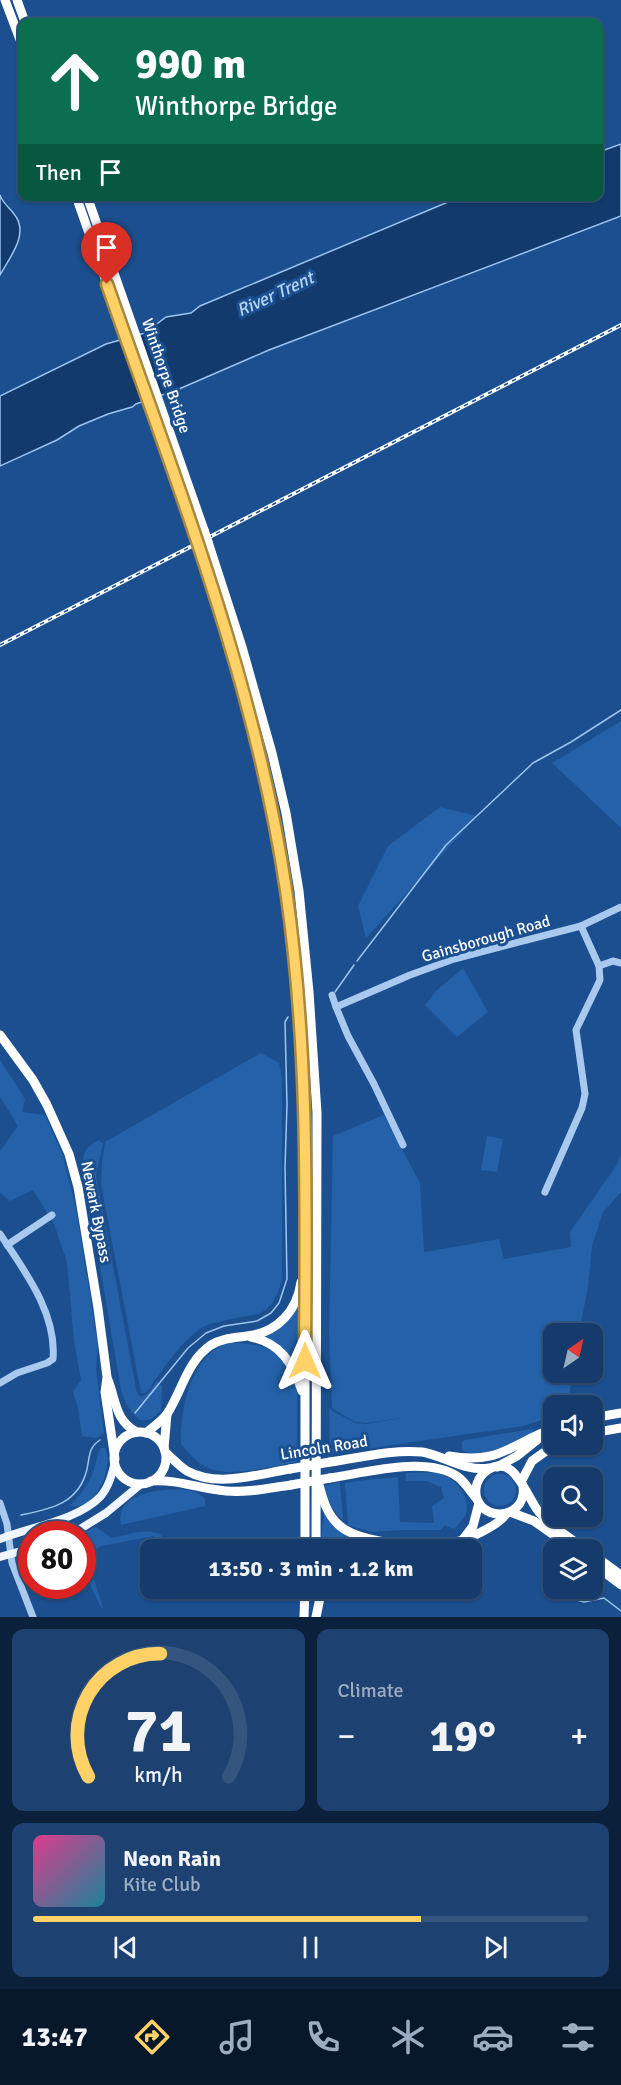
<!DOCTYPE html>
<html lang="en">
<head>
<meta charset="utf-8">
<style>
	:root { --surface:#143b6b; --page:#1d4271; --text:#f1f3f6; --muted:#9dadc1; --line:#33557e; --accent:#ffd166 }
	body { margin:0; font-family:Signika,sans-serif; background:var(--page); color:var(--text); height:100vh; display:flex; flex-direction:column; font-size:22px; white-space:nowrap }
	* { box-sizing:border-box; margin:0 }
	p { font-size:20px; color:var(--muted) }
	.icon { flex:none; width:33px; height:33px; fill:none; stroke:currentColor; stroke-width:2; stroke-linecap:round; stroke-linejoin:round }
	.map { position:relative; height:1617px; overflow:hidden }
	.sheet { display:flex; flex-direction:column; gap:12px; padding:12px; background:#0b203b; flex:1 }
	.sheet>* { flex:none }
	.guide { position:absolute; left:18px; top:18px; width:585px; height:183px; border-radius:12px; box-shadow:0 2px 4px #0004,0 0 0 2px var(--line); background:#0b6e4f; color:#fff; overflow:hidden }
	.needle { width:39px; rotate:34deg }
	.buttons { position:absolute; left:543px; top:1323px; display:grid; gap:12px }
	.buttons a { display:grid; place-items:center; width:60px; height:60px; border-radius:12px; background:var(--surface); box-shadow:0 2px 4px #0004,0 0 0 2px var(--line); font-size:30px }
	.speed { position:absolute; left:18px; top:1521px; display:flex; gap:12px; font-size:30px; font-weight:700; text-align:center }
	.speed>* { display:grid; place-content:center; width:78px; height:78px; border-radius:50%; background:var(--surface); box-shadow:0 2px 4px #0004,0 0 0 2px var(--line); line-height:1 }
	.speed .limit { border:9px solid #d22; background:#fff; color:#111 }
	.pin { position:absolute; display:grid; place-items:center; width:51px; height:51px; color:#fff; margin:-62px -26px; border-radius:50% 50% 50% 0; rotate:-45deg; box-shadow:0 0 6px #0007 }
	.pin .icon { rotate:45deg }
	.me { position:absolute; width:66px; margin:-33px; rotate:0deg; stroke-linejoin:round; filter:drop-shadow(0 0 4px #0008) }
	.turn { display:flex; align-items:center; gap:21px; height:126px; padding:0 18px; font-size:27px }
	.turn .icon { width:78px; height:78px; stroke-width:2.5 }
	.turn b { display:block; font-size:42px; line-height:51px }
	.then { display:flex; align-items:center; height:57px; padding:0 18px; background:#0003; gap:12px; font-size:22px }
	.big { font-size:45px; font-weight:800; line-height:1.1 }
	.sheet .tile { flex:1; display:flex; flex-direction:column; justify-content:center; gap:9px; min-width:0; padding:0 21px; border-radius:12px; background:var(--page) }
	.sheet .dial { align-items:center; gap:0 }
	.dial svg { height:156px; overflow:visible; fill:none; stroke:var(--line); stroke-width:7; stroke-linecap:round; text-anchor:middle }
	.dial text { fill:var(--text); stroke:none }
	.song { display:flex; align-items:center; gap:18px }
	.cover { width:72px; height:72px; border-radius:9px; background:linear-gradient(135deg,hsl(330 70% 55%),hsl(190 70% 35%)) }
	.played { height:6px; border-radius:3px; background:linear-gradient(90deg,var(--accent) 70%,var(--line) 70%) }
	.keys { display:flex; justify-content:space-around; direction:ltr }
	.heat { display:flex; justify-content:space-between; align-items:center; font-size:33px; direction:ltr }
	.sheet .tiles { flex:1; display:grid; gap:12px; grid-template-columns:1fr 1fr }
	.tile:last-child { grid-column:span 2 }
	.trip { position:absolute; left:140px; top:1539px; width:342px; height:60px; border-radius:12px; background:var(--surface); box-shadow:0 2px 4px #0004,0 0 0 2px var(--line); font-weight:800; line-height:60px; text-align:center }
	.menu { display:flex; height:96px; justify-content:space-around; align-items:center; background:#08182b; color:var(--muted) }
	.menu .icon { width:42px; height:42px }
	.menu .active { color:var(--accent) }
	.menu b { font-size:27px; color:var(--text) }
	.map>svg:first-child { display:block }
	.green { fill:#2461a8 }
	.water { fill:#123a6d; stroke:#9cc4f0; stroke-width:1.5 }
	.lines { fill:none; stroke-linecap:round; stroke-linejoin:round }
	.stream { stroke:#9cc4f0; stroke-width:1.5 }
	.minor { stroke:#a9c9ee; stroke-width:7 }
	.major { stroke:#f0f6ff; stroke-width:8 }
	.highway { stroke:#fff; stroke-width:9 }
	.rail-casing { stroke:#fff; stroke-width:4 }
	.rail { stroke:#1b4f8f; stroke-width:1.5; stroke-dasharray:4.5; stroke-linecap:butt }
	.highway-bridge { stroke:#fff; stroke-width:9 }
	.route-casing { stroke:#a68842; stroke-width:15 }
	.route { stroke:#ffd166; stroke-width:10 }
	.labels { text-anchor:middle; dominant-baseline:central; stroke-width:6; stroke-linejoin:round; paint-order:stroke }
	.street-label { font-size:16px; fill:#fff; stroke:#1b4f8f }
	.water-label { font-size:18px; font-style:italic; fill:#b5d3f5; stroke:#1b4f8f }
</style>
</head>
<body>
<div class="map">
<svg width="621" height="1617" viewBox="0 0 621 1617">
	<rect width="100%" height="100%" fill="#1b4f8f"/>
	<!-- green -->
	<g class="green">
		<polygon points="621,721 621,828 552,763"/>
		<polygon points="440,807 477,816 366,938 358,906 388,846"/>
		<polygon points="463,968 488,1012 457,1037 425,1005 436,991"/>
		<path d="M261 1053 279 1063 282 1077V1280C270 1321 258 1312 223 1321 217 1323 210 1323 205 1326 181 1340 165 1367 149 1389L145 1393H141L101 1184 102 1161 105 1142Z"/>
		<polygon points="0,1060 25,1099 22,1112 45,1115 63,1156 76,1209 98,1344 96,1369 104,1433 97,1438 82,1436 78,1407 73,1392 81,1380 74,1341 67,1262 54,1224 33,1190 10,1201 0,1193 0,1151 18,1126 0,1097"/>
		<polygon points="384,1115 420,1183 424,1252 499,1239 504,1259 571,1247 570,1232 616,1166 621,1155 621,1192 603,1212 592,1246 588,1287 579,1333 554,1334 554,1372 573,1373 567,1405 554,1406 553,1416 523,1426 330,1454 329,1409 355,1423 367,1424 407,1417 367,1423 355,1422 332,1408 329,1333 333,1136"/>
		<polygon points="487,1136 503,1139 497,1172 481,1170"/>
		<path d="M99 1140 103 1144 96 1176 137 1393 141 1397 148 1393 157 1381 162 1386 161 1411 150 1420H140C125 1407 122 1396 119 1378L83 1167C82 1152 86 1147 99 1140Z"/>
		<path d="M301 1302V1339L297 1364 279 1345 260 1336C280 1329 290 1320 301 1302Z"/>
		<path d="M230 1343C268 1343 290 1352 297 1392V1462C272 1466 229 1479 206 1467 196 1462 188 1452 181 1444 180 1409 191 1353 230 1343Z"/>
		<path d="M532 1429 534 1434C513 1443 485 1463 462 1450V1442L465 1440Z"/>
		<path d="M101 1448H105C114 1464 99 1502 79 1506 77 1507 71 1506 69 1506 81 1495 91 1481 95 1466 97 1459 97 1454 101 1448Z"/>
		<path d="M406 1473C415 1473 426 1472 435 1473 454 1475 475 1499 464 1518 461 1522 457 1525 454 1529L445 1525 440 1530H401L371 1532 348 1525 345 1483 374 1479 398 1477 400 1522 434 1523 432 1506 444 1498 441 1487 427 1481H405Z"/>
		<circle cx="500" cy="1490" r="16"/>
		<polygon points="340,1482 343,1521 331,1507 324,1486"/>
		<path d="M164 1490C178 1489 196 1488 205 1499V1506L121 1525C115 1499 145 1492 164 1490Z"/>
		<polygon points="324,1514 358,1539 358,1541 340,1549 320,1550"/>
		<path d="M96 1527 112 1538C128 1535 146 1527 161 1535L163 1544 158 1546 154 1536 101 1546 94 1550 92 1558 98 1567 93 1576 103 1608H101L83 1570 82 1534H80Z"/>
	</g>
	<!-- water -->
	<g class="water">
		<polygon points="621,144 621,216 269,350 179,389 136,404 132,407 108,414 79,426 57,440 0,466 0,396 106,344 145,333 166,317 191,313 200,306 460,197 598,196 599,152"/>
		<path d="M0 195C3 204 9 207 14 214 30 233 10 257 0 275Z"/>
	</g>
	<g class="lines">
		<!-- stream -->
		<g class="stream">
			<polyline points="357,961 446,845 533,763 571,742 621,710"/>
			<polyline points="335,992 354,965"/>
			<polyline points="135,1413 188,1348 206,1333 224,1326 257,1321 271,1313 279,1303 287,1279 285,1167 287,1105 285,1022 288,1017"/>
			<path d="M21 1515C50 1509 79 1504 87 1469 90 1456 88 1448 100 1440"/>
			<polyline points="552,1552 554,1559"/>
			<polyline points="558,1588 559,1595 584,1602 604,1598 621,1611"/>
		</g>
		<!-- minor -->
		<g class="minor">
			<polyline points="599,966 613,961 621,963"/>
			<polyline points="332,995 336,1007 410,975 454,959 581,926 621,907"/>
			<polyline points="336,1007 348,1036 374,1084 403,1145"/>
			<polyline points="545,1192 582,1108 585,1094 576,1030 600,980 599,966 581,926"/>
			<path d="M0 1234C24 1270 57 1313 53 1359L47 1363 17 1373 0 1383"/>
			<polyline points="7,1245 52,1215"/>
			<polyline points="0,1503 7,1524 12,1563 33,1617"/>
		</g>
		<!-- major -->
		<g class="major">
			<polyline points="72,1534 106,1513 141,1484"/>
			<path d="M0 1539C30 1527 78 1520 100 1497 109 1487 112 1474 115 1462"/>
			<polyline points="0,1557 32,1548"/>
		</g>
		<!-- highway -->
		<g class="highway">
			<polyline points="5,0 22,45"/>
			<polyline points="17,0 25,22"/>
			<polyline points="76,196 195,535"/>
			<polyline points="87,196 204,530"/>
			<polyline points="208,542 242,647 272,753 286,813 299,891 309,992 317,1113 316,1550"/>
			<polyline points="199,547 232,653 260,756 286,890 296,976 305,1102 305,1550"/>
			<polyline points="0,1035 33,1080 47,1105 69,1154 78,1187 98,1308 107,1377 105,1392 115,1459"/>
			<path d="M251 1337C280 1343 293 1363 302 1391"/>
			<path d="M108 1380C116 1400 115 1421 137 1432"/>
			<polyline points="592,1418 621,1413"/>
			<circle cx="140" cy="1458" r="26"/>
			<path d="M146 1433C153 1427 161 1422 167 1414 182 1391 187 1361 211 1345 223 1338 234 1338 247 1336 277 1333 297 1311 301 1282"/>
			<polyline points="592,1433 621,1428"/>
			<polyline points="164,1448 167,1414"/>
			<path d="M165 1452C172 1458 179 1466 187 1471 218 1488 258 1474 290 1469"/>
			<path d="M449 1456C499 1465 511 1444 554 1428"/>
			<path d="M330 1462C359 1458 392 1449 422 1452 445 1456 465 1472 489 1468"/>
			<polyline points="497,1467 517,1456 537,1440"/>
			<path d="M330 1478C364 1473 427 1455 458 1477 465 1482 470 1491 476 1498"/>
			<path d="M151 1481C177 1479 200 1489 226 1491 248 1493 269 1488 291 1485"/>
			<polyline points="521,1482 532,1461 556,1444"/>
			<path d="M319 1485C323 1500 327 1515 340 1526 360 1543 421 1548 447 1544 463 1542 499 1526 507 1513"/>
			<path d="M523 1485C528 1524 472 1522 476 1488 477 1482 480 1476 485 1472 514 1449 526 1497 539 1512 551 1527 571 1538 586 1550"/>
			<polyline points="510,1512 534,1521 575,1550"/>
			<polyline points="464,1538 473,1526 479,1503"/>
			<polyline points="346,1550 359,1544 373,1542"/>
			<polyline points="592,1554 621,1575"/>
			<polyline points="592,1563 621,1585"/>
			<polyline points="304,1617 305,1588"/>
			<polyline points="316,1617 322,1588"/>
		</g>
		<!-- rail casing -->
		<g class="rail-casing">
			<polyline id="rail" points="0,645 621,325"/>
		</g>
		<!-- rail -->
		<use href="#rail" class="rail"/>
		<!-- highway-bridge -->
		<g class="highway-bridge">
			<polyline points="204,530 208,542"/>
			<polyline points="195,535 199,547"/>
			<polyline points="290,1469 330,1462"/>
			<polyline points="291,1485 330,1478"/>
		</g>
	</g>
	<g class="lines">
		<!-- route casing -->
		<g class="route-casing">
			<path id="route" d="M107 284C176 482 255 681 286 890 309 1046 306 1204 305 1361"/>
		</g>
		<!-- route -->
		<use href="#route" class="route"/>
	</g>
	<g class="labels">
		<!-- street labels -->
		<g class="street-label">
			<text transform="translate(166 376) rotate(71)">Winthorpe Bridge</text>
			<text transform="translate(486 939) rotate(-16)">Gainsborough Road</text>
			<text transform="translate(96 1212) rotate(79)">Newark Bypass</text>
			<text transform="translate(324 1448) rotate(-9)">Lincoln Road</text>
		</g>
		<!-- water labels -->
		<g class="water-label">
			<text transform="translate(275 294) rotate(-25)">River Trent</text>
		</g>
	</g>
</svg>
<div class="buttons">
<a><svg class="needle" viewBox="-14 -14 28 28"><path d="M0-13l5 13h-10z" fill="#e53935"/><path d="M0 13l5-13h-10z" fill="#9dadc1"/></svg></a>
<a><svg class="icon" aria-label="sound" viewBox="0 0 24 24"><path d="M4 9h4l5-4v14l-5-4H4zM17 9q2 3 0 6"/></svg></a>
<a><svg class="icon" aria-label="search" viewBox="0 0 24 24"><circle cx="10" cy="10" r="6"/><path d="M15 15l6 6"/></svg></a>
<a><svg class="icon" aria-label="layers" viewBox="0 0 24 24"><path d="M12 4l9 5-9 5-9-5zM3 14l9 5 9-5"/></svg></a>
</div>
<div class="speed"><div class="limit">80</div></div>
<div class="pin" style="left:107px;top:284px;background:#d93025"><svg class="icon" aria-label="arrive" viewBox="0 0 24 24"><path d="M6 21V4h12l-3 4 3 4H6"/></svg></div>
<svg class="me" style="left:305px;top:1361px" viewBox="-20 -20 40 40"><path d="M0-17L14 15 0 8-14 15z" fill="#ffd166" stroke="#fff" stroke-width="4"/></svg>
<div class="trip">13:50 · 3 min · 1.2 km</div>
<div class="guide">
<div class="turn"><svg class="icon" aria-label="ahead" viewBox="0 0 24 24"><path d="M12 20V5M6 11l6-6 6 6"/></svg><div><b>990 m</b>Winthorpe Bridge</div></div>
<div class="then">Then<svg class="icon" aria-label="arrive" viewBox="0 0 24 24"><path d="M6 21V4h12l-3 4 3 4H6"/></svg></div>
</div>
</div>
<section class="sheet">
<div class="tiles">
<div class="tile dial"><svg viewBox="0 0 100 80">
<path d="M14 69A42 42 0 1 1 86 69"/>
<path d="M14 69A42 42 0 0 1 51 6" stroke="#ffd166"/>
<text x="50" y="56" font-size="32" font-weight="700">71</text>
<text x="50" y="72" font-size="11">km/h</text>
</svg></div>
<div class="tile"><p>Climate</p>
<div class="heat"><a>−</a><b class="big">19°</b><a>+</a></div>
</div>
<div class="tile">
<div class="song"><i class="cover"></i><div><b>Neon Rain</b><p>Kite Club</p></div></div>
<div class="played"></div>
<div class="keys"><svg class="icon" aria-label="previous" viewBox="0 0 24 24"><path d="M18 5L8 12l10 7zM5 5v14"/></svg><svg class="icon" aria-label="pause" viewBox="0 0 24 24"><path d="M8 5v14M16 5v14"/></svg><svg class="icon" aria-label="next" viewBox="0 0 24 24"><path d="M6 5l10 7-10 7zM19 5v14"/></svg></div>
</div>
</div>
</section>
<nav class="menu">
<b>13:47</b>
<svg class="icon active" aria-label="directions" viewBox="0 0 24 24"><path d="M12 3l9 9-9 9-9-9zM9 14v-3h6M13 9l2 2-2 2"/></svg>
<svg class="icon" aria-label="music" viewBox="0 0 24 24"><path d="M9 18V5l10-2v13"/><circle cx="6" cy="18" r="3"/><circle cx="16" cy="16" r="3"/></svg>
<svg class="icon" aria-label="phone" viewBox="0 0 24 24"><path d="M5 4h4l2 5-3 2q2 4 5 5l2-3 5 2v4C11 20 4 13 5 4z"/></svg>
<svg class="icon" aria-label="climate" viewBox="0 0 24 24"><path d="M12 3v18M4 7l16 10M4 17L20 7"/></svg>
<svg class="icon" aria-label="car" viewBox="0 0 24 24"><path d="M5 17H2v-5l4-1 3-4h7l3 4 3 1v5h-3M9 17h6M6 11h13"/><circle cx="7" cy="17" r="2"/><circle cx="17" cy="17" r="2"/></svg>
<svg class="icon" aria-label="filters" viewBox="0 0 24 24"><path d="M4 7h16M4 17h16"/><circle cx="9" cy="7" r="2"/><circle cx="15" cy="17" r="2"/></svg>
</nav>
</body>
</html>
